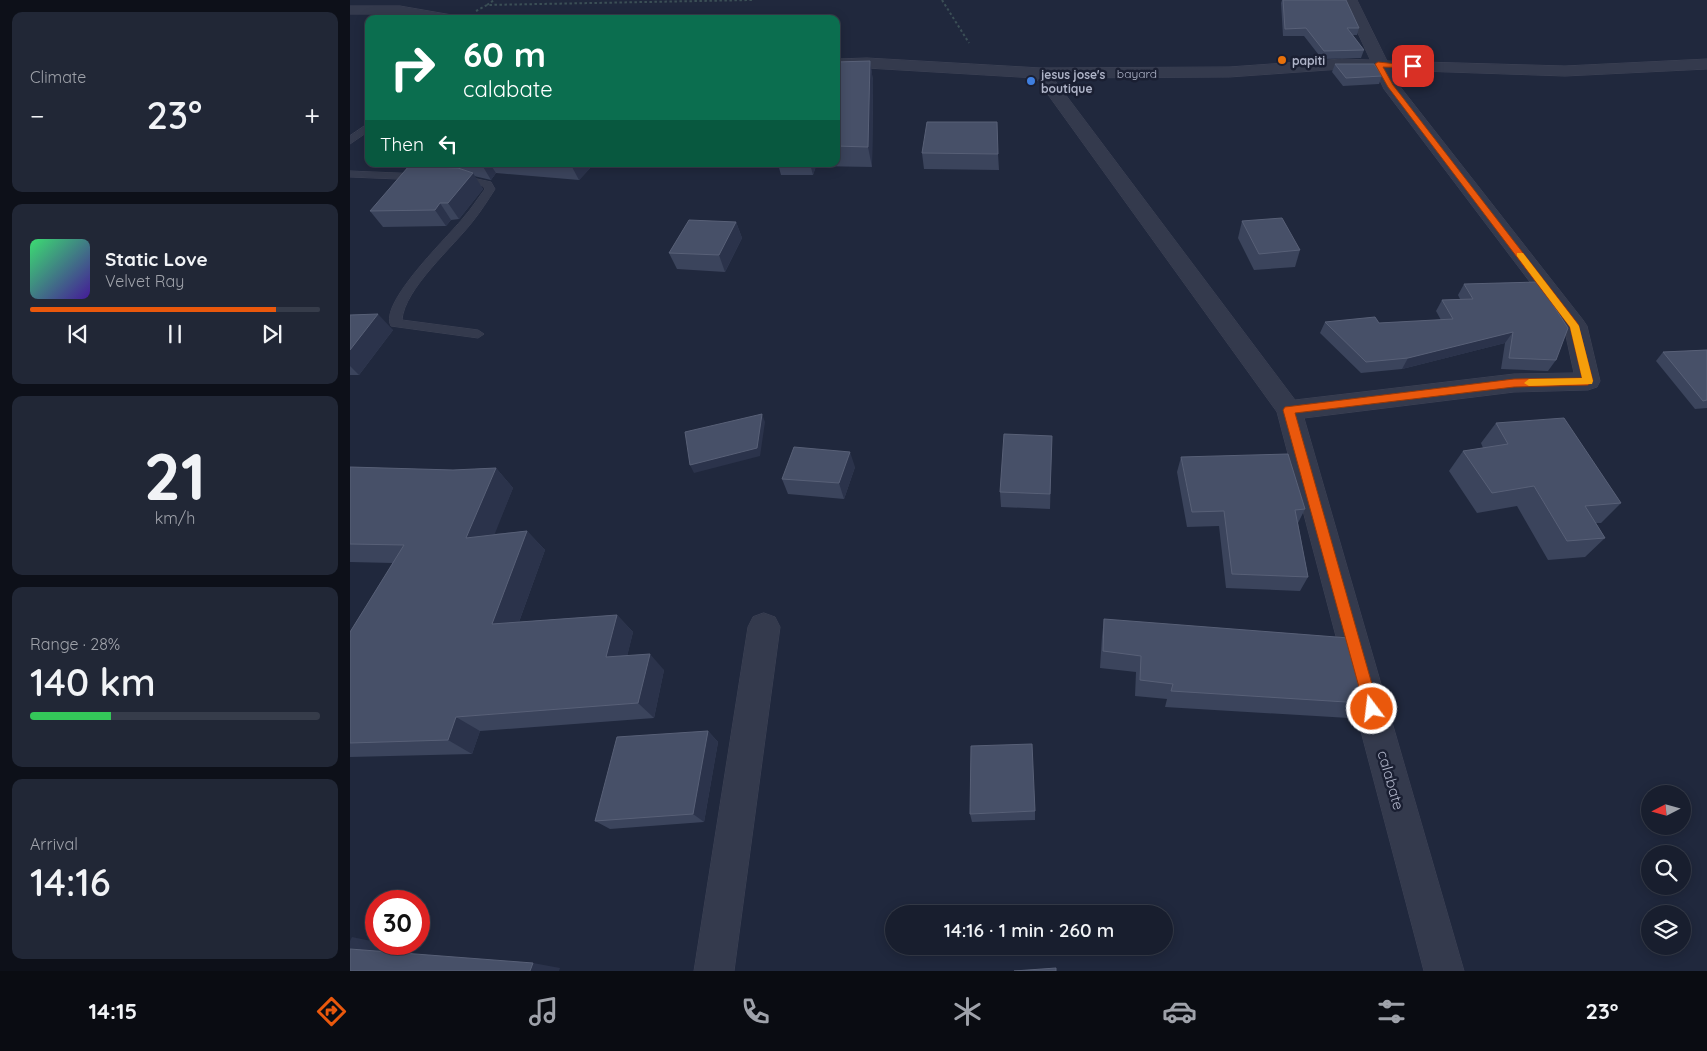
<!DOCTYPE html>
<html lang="en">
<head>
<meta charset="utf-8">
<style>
	:root { --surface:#181e2e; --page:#212736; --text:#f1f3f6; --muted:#9fa2aa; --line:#363c4a; --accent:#ea580c }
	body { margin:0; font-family:Quicksand,sans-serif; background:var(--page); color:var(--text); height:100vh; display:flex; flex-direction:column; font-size:19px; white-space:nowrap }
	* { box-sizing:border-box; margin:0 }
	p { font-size:16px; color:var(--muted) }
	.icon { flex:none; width:28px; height:28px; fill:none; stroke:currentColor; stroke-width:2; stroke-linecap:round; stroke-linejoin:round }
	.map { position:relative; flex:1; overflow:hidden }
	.details { display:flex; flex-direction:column; gap:12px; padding:12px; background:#0d1019; width:350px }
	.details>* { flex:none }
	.top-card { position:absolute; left:15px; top:15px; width:475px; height:152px; border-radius:10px; box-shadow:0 2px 12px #0003,0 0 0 1px var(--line); background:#0b6e4f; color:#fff; overflow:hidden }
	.needle { width:32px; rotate:264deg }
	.tools { position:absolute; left:1291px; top:785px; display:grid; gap:10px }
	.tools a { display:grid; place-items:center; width:50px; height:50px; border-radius:50%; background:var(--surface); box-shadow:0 2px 12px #0003,0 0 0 1px var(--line); font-size:25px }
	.speed { position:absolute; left:15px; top:890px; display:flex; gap:10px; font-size:25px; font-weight:700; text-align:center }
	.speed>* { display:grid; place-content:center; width:65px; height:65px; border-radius:50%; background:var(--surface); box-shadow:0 2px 12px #0003,0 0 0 1px var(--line); line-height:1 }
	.speed .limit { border:8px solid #d22; background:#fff; color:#111 }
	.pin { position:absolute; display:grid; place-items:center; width:42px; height:42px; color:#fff; margin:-21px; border-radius:10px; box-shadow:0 2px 8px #0006 }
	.me { position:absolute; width:55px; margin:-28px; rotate:345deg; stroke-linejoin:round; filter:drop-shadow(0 0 4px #0008) }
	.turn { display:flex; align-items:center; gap:18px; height:105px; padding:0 15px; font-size:22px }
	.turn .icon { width:65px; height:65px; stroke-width:2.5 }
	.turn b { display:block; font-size:35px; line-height:42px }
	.then { display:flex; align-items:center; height:48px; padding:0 15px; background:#0003; gap:10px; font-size:19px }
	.big { font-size:38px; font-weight:600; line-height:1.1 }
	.details .widget { flex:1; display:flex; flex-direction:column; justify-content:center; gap:8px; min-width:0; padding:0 18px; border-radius:10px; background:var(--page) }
	.details .dial { align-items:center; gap:0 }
	.dial b { font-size:65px; line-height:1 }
	.song { display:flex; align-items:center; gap:15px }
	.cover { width:60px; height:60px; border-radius:8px; background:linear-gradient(135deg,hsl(140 70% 55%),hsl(260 70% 35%)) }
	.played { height:5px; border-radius:2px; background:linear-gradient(90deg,var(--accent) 85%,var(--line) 85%) }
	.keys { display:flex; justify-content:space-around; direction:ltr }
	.heat { display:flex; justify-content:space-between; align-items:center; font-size:28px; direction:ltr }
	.charge { height:8px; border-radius:4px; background:linear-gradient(90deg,#34c759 28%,var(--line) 0) }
	.trip { position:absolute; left:535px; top:905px; width:288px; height:50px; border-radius:25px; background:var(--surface); box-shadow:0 2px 12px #0003,0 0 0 1px var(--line); font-weight:600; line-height:50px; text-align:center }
	.tabs { display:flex; height:80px; justify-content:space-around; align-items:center; background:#0a0c12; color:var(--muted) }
	.tabs .icon { width:35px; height:35px }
	.tabs .active { color:var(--accent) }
	.tabs b { font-size:22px; color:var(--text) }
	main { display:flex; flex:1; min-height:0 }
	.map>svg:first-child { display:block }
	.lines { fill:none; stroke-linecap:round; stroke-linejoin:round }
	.service-casing { stroke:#3e4356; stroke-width:1 }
	.minor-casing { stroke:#3e4356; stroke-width:1 }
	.path { stroke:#3b4f56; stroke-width:2; stroke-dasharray:2.5 2.5; stroke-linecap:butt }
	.service { fill:#343a4d; fill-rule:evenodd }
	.minor { fill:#343a4d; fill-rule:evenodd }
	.wall { fill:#3b445c }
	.shaded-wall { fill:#2b334b }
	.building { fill:#475068; stroke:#586077 }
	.route { fill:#ea580c; stroke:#983908 }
	.slow { fill:#f59e0b }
	.food-dot { fill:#e8710a; stroke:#1a1f32; stroke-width:2 }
	.shop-dot { fill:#3f7fe0; stroke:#1a1f32; stroke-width:2 }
	.labels { text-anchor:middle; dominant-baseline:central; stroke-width:5; stroke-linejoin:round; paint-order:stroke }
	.far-poi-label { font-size:12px; font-weight:bold; fill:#b0b5c9; stroke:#1a1f32; text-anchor:start }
	.far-street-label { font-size:12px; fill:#b0b5c9; stroke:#1a1f32 }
	.street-label { font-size:15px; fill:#b0b5c9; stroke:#1a1f32 }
</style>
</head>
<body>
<main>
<section class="details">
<div class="widget"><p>Climate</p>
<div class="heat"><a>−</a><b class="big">23°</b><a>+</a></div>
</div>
<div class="widget">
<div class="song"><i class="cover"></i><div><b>Static Love</b><p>Velvet Ray</p></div></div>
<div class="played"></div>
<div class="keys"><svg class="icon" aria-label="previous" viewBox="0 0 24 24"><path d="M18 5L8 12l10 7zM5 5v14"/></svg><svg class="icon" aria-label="pause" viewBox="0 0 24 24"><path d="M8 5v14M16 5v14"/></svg><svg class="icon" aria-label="next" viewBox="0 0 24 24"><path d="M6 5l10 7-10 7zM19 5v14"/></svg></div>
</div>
<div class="widget dial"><b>21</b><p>km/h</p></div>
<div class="widget"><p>Range · 28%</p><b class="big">140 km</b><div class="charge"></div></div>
<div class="widget"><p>Arrival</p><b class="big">14:16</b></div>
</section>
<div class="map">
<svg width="1357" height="971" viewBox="0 0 1357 971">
	<rect width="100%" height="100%" fill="#20283d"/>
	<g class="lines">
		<!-- service casing -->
		<g class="service-casing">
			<g id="service">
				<polygon points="19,123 19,131 0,144 0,136"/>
				<polygon points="0,171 71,174 76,177 71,180 0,177"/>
				<path d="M109 175 141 182 145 189C138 200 131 211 123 221 104 246 54 289 52 320L128 330 134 334 128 338 41 326C28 303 99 236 114 217 122 208 128 198 135 189L133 186 105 180V176Z"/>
			</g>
		</g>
		<!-- minor casing -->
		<g class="minor-casing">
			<g id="minor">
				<path d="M993 0H1007L1037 61 1215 66 1357 59V69L1215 76 1041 70 1048 84 1233 320 1237 326 1250 381 1247 387 1238 390 1164 392 954 418 1114 971H1074L927 412 686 78 517 68 486 69V59L517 58 691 68 879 67 992 59 1020 60ZM992 69 1025 70 1034 89 1214 327 1224 373 1164 374 945 400 703 78 879 77Z"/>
				<polygon points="0,6 50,6 102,15 109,19 75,19 50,14 0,14"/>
				<polygon points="414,613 425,617 430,627 384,971 344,971 398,627 403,617"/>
			</g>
		</g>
		<!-- path -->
		<g class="path">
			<polyline points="592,0 619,43"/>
			<polyline points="137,5 144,0"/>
			<polyline points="126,11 137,5 402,0"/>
		</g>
		<!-- service -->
		<use href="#service" class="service"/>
		<!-- minor -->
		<use href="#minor" class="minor"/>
	</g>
	<!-- wall -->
	<g class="wall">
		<polygon points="932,0 996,0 1009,28 1007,35 1003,35 1014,50 1011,58 972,59 954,36 933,36 931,3"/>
		<polygon points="520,61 523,81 522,167 466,166 463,175 431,175 428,164 486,164 486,62"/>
		<polygon points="985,64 1032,76 1029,84 993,86 982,72"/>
		<polygon points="572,153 648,154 649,170 574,169"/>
		<polygon points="72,164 244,164 229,180 146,173 141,180 124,176 133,189 109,219 101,220 96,226 33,227 20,211 74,166"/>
		<polygon points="892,221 950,250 945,267 904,270 888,238"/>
		<polygon points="386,222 392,238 375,272 327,269 319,253"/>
		<polygon points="1114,284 1206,360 1198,371 1151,369 1155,343 1052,369 1011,373 970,333 975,322 1029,323 1091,320 1086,311 1092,300 1110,299 1108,295"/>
		<polygon points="0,315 43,330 9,375 0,375"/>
		<polygon points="1357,350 1357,408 1345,409 1306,361 1313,352"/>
		<polygon points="1146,423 1271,503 1251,523 1246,523 1255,538 1235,557 1198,560 1167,506 1127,513 1099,471 1113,451 1133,448 1131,443"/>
		<polygon points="702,436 700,509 651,507 650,492"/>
		<polygon points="831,457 955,509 948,523 958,577 950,591 876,588 869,526 837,527 827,472"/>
		<polygon points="0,467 103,470 146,468 163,488 144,534 177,531 195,550 169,622 267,615 283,632 277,656 314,670 304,718 130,731 122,754 0,757 0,632 43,563 0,562"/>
		<polygon points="505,467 494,499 438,494 432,479"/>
		<polygon points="754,619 1012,703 999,718 815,707 817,699 785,696 786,672 750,668 752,636"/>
		<polygon points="358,731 368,742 354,822 260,829 245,821"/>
		<polygon points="685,811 685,820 622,822 620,814"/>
	</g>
	<!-- shaded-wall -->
	<g class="shaded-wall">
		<polygon points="520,61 523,81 522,167 518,147"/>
		<polygon points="132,164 140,164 146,173 141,180 132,165"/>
		<polygon points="222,164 244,164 229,180 221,165"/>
		<polygon points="460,164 466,164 466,166 463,175"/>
		<polygon points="123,173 133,189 109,219 98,203"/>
		<polygon points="90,203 101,220 96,226 85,210"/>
		<polygon points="386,222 392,238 375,272 369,255"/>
		<polygon points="28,314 43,330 9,375 0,366 0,350"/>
		<polygon points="1163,332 1155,343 1052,369 1058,358"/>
		<polygon points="412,414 415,422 410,456 344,473 340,465"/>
		<polygon points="500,452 505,467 494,499 489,483"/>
		<polygon points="146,468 163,488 136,556 116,538"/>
		<polygon points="177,531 195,550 162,641 142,624"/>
		<polygon points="267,615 283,632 273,673 256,657"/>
		<polygon points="300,654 314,670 304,718 288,703"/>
		<polygon points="106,717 130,731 122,754 98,740"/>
		<polygon points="358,731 368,742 354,822 343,814"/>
		<polygon points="2,937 26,942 26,944 37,944 33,955 0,949 0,941"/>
		<polygon points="183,963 210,968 209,971 180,971"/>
	</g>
	<!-- building -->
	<g class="building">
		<polygon points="933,0 996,0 1009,28 997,28 1014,50 974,51 956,28 935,29"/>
		<polygon points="520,61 518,147 486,146 486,62"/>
		<polygon points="985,64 1024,64 1032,76 996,78"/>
		<polygon points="577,122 647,122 648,154 572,153"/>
		<polygon points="59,166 108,168 123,173 98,203 90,203 85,210 20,211"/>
		<polygon points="932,218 950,250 909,254 892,221"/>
		<polygon points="339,220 386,222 369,255 319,253"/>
		<polygon points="1188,282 1218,328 1206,360 1159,358 1163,332 1058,358 1016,362 975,322 1025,317 1029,323 1103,319 1092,300 1123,299 1114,284"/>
		<polygon points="28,314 0,350 0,315"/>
		<polygon points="1357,350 1357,400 1353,401 1313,352"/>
		<polygon points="412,414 407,448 340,465 335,432"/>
		<polygon points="1214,418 1271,503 1235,506 1255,538 1217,541 1184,486 1142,493 1113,451 1158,444 1146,423"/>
		<polygon points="654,434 702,436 700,494 650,492"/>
		<polygon points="444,447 500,452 489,483 432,479"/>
		<polygon points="938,454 955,509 945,510 958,577 882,574 874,511 842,512 831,457"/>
		<polygon points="0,467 103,470 146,468 116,538 177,531 142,624 267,615 256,657 300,654 288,703 106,717 98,740 0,743 0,632 54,545 0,544"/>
		<polygon points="754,619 999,638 1012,703 821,691 823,684 790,680 791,656 753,651"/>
		<polygon points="358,731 343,814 245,821 267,737"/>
		<polygon points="682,744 685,811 620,814 621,746"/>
		<polygon points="0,949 183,963 180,971 0,971"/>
		<polygon points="706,968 706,971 664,971"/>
	</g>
	<!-- route -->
	<polygon class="route" points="1028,62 1066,66 1063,68 1033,67 1043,85 1228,324 1243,381 1238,385 1164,387 945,413 1029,709 1027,714 1022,716 1017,714 1015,709 933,410 935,407 1164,379 1232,378 1220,327 1038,87 1025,64"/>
	<!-- slow -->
	<polygon class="slow" points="1167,253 1173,253 1229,326 1243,381 1242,384 1179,386 1174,383 1179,379 1232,378 1220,327 1167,256"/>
	<!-- markers -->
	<circle class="food-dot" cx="932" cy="60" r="5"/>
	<circle class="shop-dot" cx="681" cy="81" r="5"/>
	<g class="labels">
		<!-- far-poi labels -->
		<g class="far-poi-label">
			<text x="942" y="60">papiti</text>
			<text x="691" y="74">jesus jose's<tspan x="691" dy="14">boutique</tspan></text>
		</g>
		<!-- far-street labels -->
		<g class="far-street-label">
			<text x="787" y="73">bayard</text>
		</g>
		<!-- street labels -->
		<g class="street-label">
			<text transform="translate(1041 780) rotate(74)">calabate</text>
		</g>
	</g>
</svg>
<div class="tools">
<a><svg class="needle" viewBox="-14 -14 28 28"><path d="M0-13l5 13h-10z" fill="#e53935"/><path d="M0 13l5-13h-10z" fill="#9fa2aa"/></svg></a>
<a><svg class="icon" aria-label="search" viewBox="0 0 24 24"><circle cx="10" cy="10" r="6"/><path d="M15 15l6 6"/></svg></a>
<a><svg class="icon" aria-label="layers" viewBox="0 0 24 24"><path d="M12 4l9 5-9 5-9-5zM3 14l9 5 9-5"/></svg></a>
</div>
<div class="speed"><div class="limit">30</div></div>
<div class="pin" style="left:1063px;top:66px;background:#d93025"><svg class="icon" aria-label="arrive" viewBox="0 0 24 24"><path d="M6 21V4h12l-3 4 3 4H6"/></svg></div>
<svg class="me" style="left:1022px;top:709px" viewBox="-20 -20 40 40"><circle r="17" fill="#ea580c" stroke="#fff" stroke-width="3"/><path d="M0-11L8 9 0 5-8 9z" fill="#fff"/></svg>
<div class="trip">14:16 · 1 min · 260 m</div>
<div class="top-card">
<div class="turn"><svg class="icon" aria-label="right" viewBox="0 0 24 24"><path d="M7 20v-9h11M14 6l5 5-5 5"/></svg><div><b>60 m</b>calabate</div></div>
<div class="then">Then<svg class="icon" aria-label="left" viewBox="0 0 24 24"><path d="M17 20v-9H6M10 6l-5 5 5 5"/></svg></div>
</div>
</div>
</main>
<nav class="tabs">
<b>14:15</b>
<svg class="icon active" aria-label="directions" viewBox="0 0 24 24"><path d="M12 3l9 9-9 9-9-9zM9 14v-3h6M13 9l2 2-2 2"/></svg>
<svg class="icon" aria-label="music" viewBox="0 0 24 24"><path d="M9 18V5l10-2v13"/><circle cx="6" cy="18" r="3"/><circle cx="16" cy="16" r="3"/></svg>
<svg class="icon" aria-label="phone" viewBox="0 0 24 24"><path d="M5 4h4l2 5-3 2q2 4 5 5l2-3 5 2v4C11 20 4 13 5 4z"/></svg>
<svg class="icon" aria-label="climate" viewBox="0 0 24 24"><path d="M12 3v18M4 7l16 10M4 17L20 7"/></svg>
<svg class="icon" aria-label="car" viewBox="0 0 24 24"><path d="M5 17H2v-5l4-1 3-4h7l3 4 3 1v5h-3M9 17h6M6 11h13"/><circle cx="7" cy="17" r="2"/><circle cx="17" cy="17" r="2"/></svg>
<svg class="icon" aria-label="filters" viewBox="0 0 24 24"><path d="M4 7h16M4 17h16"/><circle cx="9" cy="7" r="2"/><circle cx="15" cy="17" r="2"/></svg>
<b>23°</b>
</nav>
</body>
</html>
